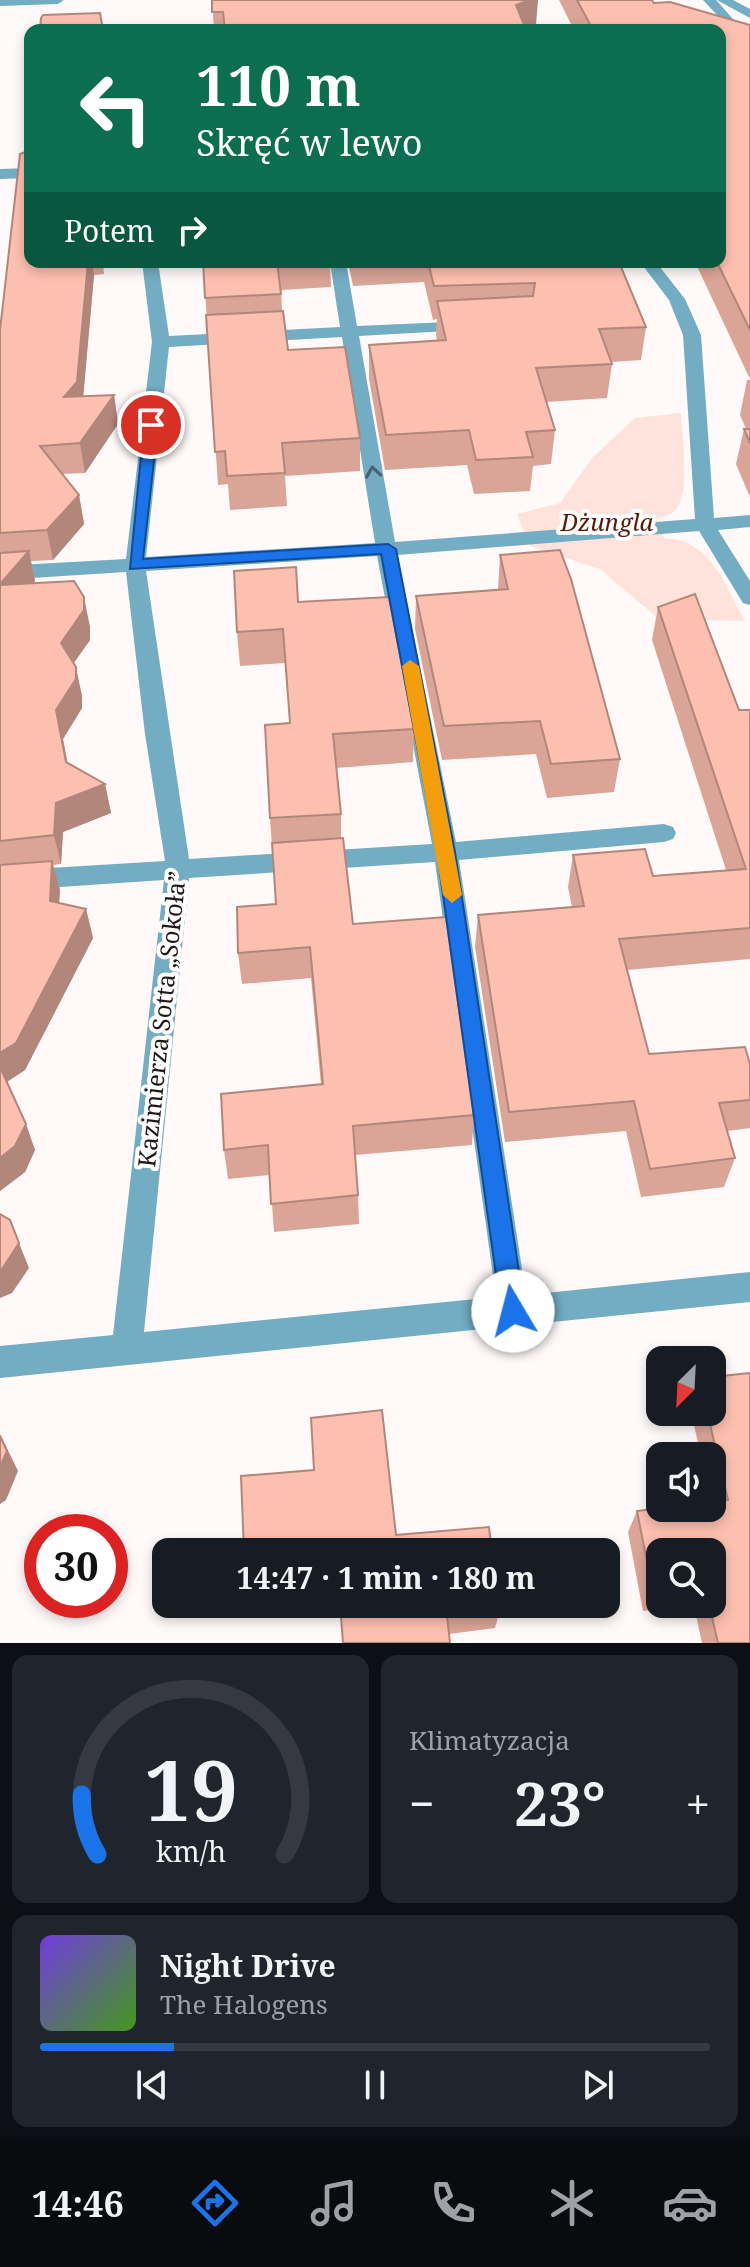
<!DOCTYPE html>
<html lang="pl">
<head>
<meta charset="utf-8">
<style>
	:root { --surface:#171b24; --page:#20242c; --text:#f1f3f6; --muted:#9ea1a6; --line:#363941; --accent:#1a73e8 }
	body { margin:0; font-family:"Noto Serif",serif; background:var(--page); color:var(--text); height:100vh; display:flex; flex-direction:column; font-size:30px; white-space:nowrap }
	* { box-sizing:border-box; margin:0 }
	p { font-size:26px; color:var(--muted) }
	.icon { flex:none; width:44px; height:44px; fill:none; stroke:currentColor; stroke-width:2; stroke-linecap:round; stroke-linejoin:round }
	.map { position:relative; height:1643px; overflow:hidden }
	.sheet { display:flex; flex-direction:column; gap:12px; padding:12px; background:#0d0f14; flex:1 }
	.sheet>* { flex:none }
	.top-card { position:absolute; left:24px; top:24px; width:702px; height:244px; border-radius:16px; box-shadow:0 4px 12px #0003; background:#0b6e4f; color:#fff; overflow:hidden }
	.needle { width:52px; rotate:204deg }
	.controls { position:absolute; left:646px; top:1346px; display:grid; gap:16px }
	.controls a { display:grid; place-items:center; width:80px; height:80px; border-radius:16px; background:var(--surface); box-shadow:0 4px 12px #0003; font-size:40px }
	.speed { position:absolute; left:24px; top:1514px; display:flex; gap:16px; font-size:40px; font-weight:700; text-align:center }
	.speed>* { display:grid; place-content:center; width:104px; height:104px; border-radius:50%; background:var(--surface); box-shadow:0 4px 12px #0003; line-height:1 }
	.speed .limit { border:12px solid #d22; background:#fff; color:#111 }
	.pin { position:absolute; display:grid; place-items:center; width:68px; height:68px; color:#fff; margin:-34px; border:4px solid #fff; border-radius:50%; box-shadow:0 2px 8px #0007 }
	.me { position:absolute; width:88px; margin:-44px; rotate:352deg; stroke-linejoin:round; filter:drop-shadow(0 0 6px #0008) }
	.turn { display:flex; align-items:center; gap:28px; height:168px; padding:0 40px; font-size:36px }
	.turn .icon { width:104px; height:104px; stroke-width:2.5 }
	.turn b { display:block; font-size:56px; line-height:68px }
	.then { display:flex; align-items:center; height:76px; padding:0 40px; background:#0003; gap:16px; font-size:30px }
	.big { font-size:60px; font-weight:700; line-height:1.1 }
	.sheet .tile { flex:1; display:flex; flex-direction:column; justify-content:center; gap:12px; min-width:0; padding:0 28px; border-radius:16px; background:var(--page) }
	.sheet .dial { align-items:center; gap:0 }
	.dial svg { height:208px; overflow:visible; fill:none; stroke:var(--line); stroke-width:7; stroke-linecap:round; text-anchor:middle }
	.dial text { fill:var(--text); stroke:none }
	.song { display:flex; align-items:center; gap:24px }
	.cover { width:96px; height:96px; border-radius:12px; background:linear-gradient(135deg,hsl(260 70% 55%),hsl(100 70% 35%)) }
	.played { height:8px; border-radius:4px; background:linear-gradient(90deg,var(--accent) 20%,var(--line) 20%) }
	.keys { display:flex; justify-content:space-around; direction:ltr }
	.heat { display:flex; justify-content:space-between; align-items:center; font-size:44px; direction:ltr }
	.sheet .tiles { flex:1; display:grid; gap:12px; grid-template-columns:1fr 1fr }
	.tile:last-child { grid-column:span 2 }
	.trip { position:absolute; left:152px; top:1538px; width:468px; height:80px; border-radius:16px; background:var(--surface); box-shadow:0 4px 12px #0003; font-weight:700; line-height:80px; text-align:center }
	.tab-bar { display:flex; height:128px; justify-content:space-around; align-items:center; background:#090b0e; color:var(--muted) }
	.tab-bar .icon { width:56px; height:56px }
	.tab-bar .selected { color:var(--accent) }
	.tab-bar b { font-size:36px; color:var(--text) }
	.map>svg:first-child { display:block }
	.green { fill:#fee2db }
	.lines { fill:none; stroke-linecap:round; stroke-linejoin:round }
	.lane { fill:#73adc4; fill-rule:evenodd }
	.street { fill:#73adc4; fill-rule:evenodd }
	.wall { fill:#daa497; fill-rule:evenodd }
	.shaded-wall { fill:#b1867b }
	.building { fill:#fdbfb0; stroke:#b1867b; stroke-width:2 }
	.oneway { stroke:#49626d }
	.route { fill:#1a73e8; stroke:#114b97; stroke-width:2 }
	.slow { fill:#f59e0b }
	.labels { text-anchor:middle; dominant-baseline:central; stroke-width:8; stroke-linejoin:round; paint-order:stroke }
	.park-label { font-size:24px; font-style:italic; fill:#591808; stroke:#fff }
	.street-label { font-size:24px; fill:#1f1816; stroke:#fff }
</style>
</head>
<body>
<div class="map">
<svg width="750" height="1643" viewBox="0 0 750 1643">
	<rect width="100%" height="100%" fill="#fffaf9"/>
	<!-- green -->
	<path class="green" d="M681 413C682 435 690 491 677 508 672 515 664 516 656 519L664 538C713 541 723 583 745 621L659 619 600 569 530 546 517 514 560 503 593 457 635 418Z"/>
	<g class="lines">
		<!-- lane -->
		<g class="lane">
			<polygon points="703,0 716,0 750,38 750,50"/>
			<polygon points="717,0 733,0 750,9 750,18"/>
		</g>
		<!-- street -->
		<g class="street">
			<polygon points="0,0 64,0 58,4 0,6"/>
			<polygon points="30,168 30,178 0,179 0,169"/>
			<path d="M142 262H158L169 336 340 327 330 262H346L357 326 472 321 475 325 466 330 359 336 395 542 695 519 683 335 669 300 640 262H656L685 299 701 335 714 518 750 515V527L718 530 750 581V605L743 603 699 531 397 555 456 842 664 824 673 827 676 833 673 839 664 842 459 860 526 1295 750 1272V1302L0 1378V1346L113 1335 164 880 0 891V871L165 861 145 734 126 572 0 580V566L126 559 152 342ZM342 337 375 543 146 557 169 347ZM377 556 432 844 189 859 146 571ZM435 862 496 1297 144 1332 189 878Z"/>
		</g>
	</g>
	<!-- wall -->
	<g class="wall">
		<polygon points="212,0 536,25 526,30 214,30"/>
		<polygon points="559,0 652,0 654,3 750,25 750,379 695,262 720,262 720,30 574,30"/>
		<polygon points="30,262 103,262 104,274 94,275 83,396 114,395 118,424 85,473 62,474 79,495 84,524 53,560 31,561 35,581 33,583 90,627 90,640 74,663 82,696 82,708 63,739 67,763 105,784 111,813 63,832 61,864 53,865 60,890 59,903 86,909 93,938 25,1070 7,1082 35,1150 25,1172 0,1191 0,330"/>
		<polygon points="203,262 330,262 331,287 281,290 282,311 288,350 360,438 360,471 285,476 287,506 230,510 228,484 218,485"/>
		<polygon points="348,262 619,262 646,327 641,360 611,362 612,364 607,398 546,402 555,430 551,464 533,466 530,491 474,494 467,465 385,470 369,379 369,345 437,341 436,335 437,319 433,320 424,282 353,286"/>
		<polygon points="747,380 750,380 750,497 736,464 744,429 746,429 740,415"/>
		<polygon points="500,555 620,759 614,792 547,798 536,754 442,760 415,629 416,596 498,590"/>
		<polygon points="298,602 414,729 413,762 336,768 341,814 341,838 353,924 474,1115 472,1145 355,1155 358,1195 359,1224 274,1232 270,1175 228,1179 224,1150 321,1085 311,978 242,984 238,953 276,904 270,818 290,723 285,663 240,666 237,632"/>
		<polygon points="658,607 739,710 750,710 750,959 627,970 649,1054 750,1064 750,1128 727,1131 735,1158 724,1187 641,1197 626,1131 505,1142 475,947 478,915 572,907 568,887 573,855 653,876 726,870 652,640"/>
		<path d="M750 1373V1643H702L694 1606 643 1611 628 1532 637 1511 712 1508V1456H701L691 1412H712ZM660 1552H712V1604H660Z"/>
		<polygon points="340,1604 500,1610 495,1628 449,1634"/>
	</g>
	<!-- shaded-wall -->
	<g class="shaded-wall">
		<polygon points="529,0 538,0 536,25 525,30 516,5"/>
		<polygon points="88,262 92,262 94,275 82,411 64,397"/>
		<polygon points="114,395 118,424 85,473 80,443"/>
		<polygon points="79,495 84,524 53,560 47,530"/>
		<polygon points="29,551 35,581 6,615 0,592 0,584"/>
		<polygon points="84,597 90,627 90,640 67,672 61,643"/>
		<polygon points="76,667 82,696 82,708 63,739 73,791 56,710"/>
		<polygon points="105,784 111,813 63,832 61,864 54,835 56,803"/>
		<polygon points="52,861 60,890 57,930 50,901"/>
		<polygon points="86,909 93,938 25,1070 5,1083 0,1070 0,1053"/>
		<polygon points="26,1124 35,1150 25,1172 0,1191 0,1158"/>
		<polygon points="19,1243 29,1268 12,1293 0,1298 0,1270"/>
		<polygon points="0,1434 18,1471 6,1500 0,1504"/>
	</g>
	<!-- building -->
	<g class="building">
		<polygon points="212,0 529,0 516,5 526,30 225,30 223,12 212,12"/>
		<polygon points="577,0 652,0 654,3 670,2 750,25 750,330 717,262 720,262 720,30 593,30"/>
		<polygon points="100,13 103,30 40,30 41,18 43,15"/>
		<polygon points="30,133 30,262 88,262 77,382 64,397 114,395 80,443 40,446 79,495 47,530 0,533 0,330 20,154 28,151"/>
		<polygon points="203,262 277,262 281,294 205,298"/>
		<polygon points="428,262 619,262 646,327 599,329 612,364 536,368 555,430 526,432 533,457 476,460 469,430 386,435 369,345 446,340 437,301 533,296 535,283 434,286"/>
		<polygon points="283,311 288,350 345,347 360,438 282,443 285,473 227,476 225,451 215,452 206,315"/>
		<polygon points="744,429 750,429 750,443"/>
		<polygon points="560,550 571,579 620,759 551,764 540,721 444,726 416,596 508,589 500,555"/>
		<polygon points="29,551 0,584 0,553"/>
		<polygon points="296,567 298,602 389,597 414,729 333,734 341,814 270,818 265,725 290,723 283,629 237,632 234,571"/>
		<polygon points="74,581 84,597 84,610 61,643 76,667 76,679 56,710 66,762 105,784 56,803 54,835 0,841 0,585"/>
		<polygon points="695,594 739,710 750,710 750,928 619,939 649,1054 745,1047 750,1064 750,1100 719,1103 735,1158 650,1169 634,1101 509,1112 478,915 584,906 573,855 645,849 653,876 746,869 658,607"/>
		<polygon points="343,838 353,924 446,917 474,1115 353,1126 358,1195 271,1204 268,1145 224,1150 221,1094 323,1084 310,947 238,953 237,907 276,904 272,843"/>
		<polygon points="52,861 50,901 86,909 16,1043 0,1053 0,865"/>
		<polygon points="0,1067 26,1124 15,1146 0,1158"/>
		<polygon points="0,1214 10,1220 19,1243 2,1269 0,1270"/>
		<polygon points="750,1373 750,1643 718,1643 709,1604 712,1604 712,1552 660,1552 660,1591 653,1592 637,1511 660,1508 712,1508 712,1502 728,1500 707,1412 712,1412 712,1377"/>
		<polygon points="382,1410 396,1535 489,1527 492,1552 244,1552 241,1476 314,1470 311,1418"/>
		<polygon points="0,1436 7,1451 0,1467"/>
		<polygon points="340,1604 499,1604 500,1610 447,1616 450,1643 343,1643"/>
	</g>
	<!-- one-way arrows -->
	<defs><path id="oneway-chevron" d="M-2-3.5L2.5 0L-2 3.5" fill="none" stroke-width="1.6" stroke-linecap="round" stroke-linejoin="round" transform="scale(2)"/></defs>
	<use class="oneway" href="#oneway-chevron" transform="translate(373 472) rotate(-99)"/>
	<!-- route -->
	<polygon class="route" points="151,421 158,425 143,559 388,544 396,549 455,852 525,1311 521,1319 513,1323 505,1319 501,1311 437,852 381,554 130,569 144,425"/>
	<!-- slow -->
	<polygon class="slow" points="410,660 419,666 462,895 452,903 443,895 402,666"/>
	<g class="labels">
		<!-- park labels -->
		<g class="park-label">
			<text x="607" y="521">Dżungla</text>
		</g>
		<!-- street labels -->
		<g class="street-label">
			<text transform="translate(161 1019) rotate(-84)">Kazimierza Sotta „Sokoła”</text>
		</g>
	</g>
</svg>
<div class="controls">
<a><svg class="needle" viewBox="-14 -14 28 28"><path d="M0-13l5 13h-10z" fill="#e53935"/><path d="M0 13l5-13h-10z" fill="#9ea1a6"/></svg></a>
<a><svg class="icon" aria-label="sound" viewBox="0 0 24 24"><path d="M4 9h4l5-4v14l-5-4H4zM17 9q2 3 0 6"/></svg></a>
<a><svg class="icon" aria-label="search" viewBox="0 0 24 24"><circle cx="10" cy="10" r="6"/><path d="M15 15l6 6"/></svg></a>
</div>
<div class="speed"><div class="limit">30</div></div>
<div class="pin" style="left:151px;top:425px;background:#d93025"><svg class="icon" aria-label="arrive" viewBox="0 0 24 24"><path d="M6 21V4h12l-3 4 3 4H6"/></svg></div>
<svg class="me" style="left:513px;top:1311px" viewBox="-20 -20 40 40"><circle r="19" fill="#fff"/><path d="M0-13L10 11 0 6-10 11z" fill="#1a73e8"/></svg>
<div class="trip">14:47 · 1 min · 180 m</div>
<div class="top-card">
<div class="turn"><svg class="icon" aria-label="left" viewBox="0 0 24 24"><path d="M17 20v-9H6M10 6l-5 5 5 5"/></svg><div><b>110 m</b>Skręć w lewo</div></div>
<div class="then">Potem<svg class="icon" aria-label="right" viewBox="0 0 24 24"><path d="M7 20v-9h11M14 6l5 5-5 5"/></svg></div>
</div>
</div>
<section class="sheet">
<div class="tiles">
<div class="tile dial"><svg viewBox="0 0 100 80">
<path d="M14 69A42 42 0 1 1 86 69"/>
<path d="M14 69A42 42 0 0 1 8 46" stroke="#1a73e8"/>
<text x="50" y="56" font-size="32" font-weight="700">19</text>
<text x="50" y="72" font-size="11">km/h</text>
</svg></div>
<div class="tile"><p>Klimatyzacja</p>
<div class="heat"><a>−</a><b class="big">23°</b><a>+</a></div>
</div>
<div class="tile">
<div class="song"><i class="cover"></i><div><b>Night Drive</b><p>The Halogens</p></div></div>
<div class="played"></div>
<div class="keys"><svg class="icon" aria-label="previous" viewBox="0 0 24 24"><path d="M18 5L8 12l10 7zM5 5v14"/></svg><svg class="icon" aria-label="pause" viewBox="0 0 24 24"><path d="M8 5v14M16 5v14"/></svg><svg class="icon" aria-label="next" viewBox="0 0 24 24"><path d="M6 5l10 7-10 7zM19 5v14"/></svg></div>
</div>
</div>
</section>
<nav class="tab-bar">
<b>14:46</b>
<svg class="icon selected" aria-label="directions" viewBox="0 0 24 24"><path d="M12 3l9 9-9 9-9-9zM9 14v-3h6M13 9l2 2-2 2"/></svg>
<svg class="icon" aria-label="music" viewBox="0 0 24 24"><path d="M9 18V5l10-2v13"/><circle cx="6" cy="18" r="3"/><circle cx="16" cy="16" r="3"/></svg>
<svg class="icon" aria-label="phone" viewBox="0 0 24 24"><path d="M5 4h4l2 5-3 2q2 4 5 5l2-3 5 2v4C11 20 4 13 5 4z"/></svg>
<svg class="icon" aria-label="climate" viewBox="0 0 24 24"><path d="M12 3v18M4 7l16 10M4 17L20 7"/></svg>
<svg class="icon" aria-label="car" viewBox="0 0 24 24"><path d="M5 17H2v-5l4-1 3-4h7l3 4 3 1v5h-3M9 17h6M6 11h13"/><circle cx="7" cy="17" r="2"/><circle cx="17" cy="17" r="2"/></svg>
</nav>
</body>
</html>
